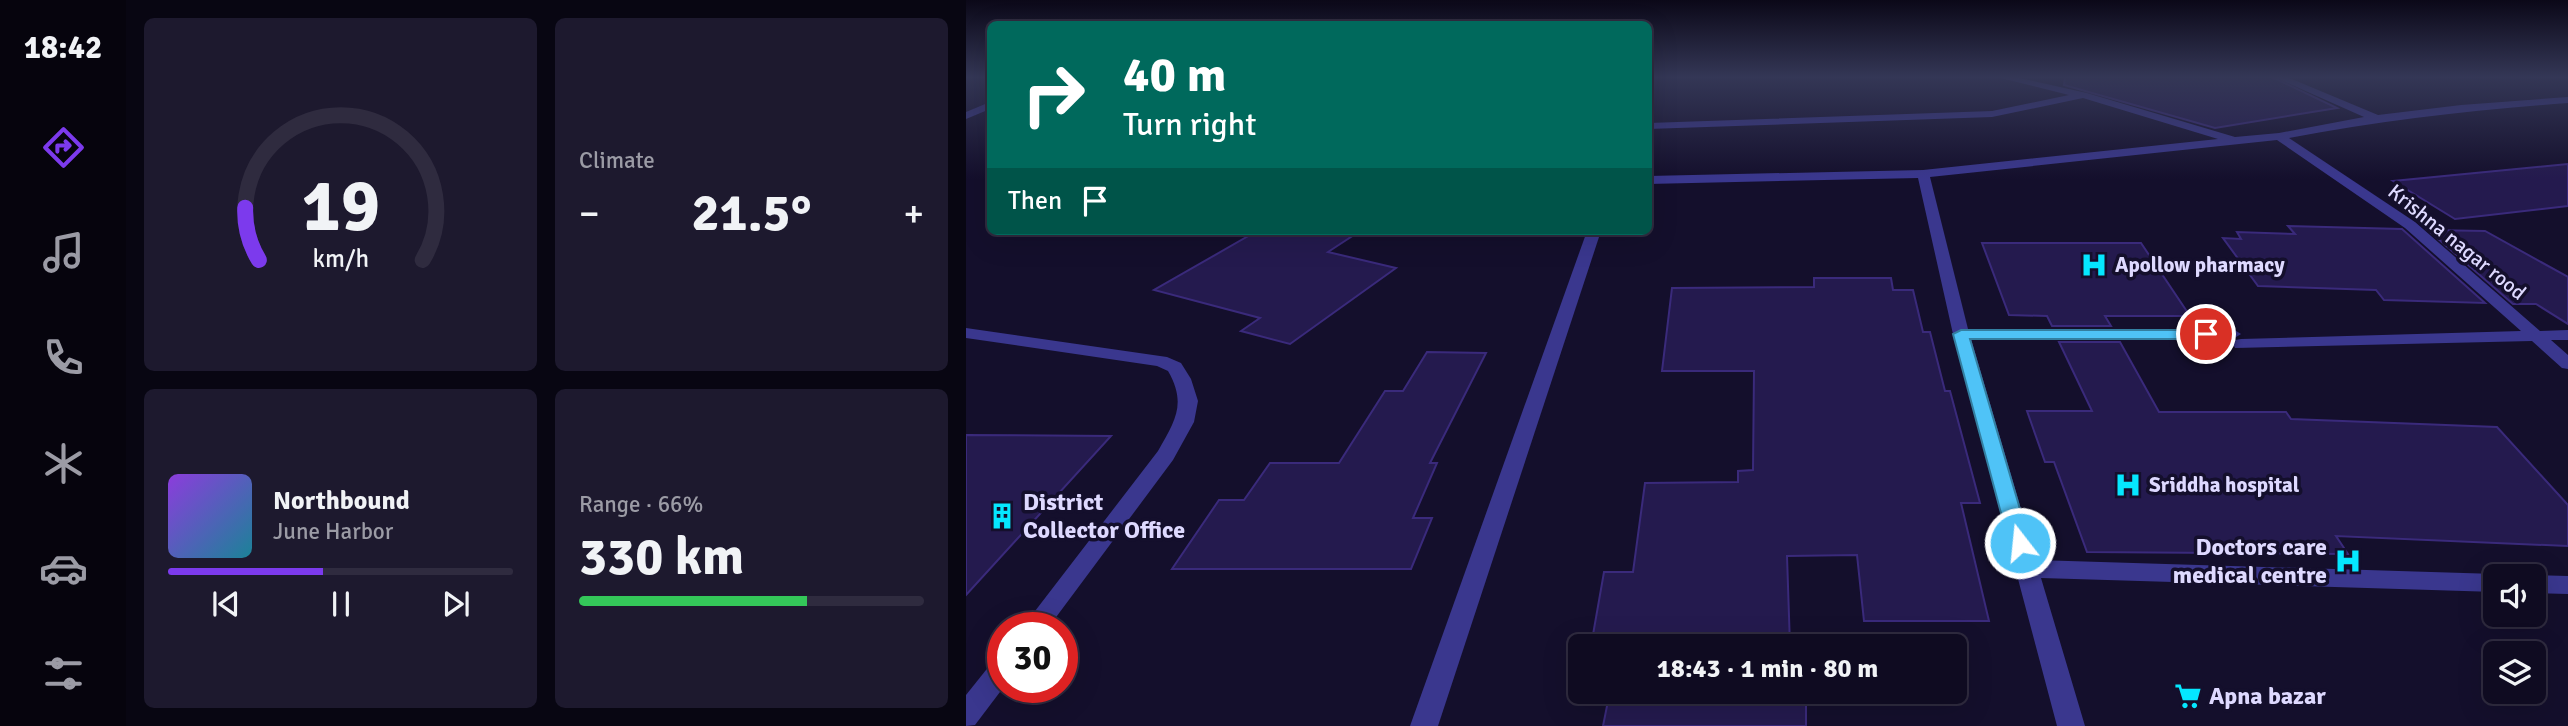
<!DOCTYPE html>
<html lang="en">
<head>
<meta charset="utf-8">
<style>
	:root { --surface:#0f0b21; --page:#1d192e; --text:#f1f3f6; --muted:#9b9ba5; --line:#2f2b3f; --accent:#7c3aed }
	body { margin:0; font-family:Signika,sans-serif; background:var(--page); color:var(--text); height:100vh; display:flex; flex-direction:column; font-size:26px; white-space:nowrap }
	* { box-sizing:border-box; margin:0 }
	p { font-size:23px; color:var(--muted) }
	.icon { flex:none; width:38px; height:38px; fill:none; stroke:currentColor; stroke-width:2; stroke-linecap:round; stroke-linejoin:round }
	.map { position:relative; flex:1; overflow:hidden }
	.sheet { display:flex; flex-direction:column; gap:18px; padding:18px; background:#080612; width:840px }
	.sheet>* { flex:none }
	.top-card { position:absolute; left:21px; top:21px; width:665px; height:214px; border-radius:10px; box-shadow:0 7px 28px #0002,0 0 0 2px var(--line); background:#00695c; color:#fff; overflow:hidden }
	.buttons { position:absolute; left:1517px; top:564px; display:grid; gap:14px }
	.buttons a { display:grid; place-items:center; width:63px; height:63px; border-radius:10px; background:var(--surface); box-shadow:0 7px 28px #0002,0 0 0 2px var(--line); font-size:35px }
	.speed { position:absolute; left:21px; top:612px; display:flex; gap:14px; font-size:35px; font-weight:700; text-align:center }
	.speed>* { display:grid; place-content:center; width:91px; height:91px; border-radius:50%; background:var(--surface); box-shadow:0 7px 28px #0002,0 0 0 2px var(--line); line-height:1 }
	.speed .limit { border:10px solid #d22; background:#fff; color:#111 }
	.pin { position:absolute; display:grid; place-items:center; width:60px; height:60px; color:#fff; margin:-30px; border:4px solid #fff; border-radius:50%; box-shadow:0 2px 7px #0007 }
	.me { position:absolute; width:77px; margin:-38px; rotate:344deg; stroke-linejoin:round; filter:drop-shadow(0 0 5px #0008) }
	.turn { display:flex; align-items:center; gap:24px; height:147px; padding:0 21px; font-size:32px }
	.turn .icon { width:91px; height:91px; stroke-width:2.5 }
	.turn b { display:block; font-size:49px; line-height:60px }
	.then { display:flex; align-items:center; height:66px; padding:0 21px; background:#0003; gap:14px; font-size:26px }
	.big { font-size:52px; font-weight:700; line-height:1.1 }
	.sheet .card { flex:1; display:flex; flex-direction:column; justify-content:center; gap:10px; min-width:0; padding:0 24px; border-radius:10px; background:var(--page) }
	.sheet .dial { align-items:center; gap:0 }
	.dial svg { height:182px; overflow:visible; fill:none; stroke:var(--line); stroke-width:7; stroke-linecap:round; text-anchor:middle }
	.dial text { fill:var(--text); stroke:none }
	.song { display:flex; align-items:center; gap:21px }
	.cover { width:84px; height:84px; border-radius:10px; background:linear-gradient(135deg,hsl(270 70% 55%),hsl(190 70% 35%)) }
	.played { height:7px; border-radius:4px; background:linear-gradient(90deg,var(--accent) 45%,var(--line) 45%) }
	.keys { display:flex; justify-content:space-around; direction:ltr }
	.heat { display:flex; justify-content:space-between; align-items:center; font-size:38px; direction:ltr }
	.charge { height:10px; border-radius:5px; background:linear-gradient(90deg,#34c759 66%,var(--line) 0) }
	.sheet .tiles { flex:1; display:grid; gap:18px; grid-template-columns:repeat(2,1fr) }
	.trip { position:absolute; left:602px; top:634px; width:399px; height:70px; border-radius:10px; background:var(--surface); box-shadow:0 7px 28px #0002,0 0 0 2px var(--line); font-weight:700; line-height:70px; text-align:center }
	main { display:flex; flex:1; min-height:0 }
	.tabs { display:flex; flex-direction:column; width:126px; justify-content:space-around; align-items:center; background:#06040d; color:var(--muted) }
	.tabs .icon { width:49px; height:49px }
	.tabs .selected { color:var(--accent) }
	.tabs b { font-size:32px; color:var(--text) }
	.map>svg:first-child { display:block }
	.building { fill:#241a4e; stroke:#3a2a7b; stroke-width:2 }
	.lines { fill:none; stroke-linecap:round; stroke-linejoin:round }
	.minor { fill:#3a378e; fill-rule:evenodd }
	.route { fill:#4fc3f7; stroke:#337fa1; stroke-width:2 }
	.labels { text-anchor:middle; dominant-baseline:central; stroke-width:7; stroke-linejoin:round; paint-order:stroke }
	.street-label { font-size:21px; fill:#ded9ff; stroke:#140f2c }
	.poi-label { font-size:21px; font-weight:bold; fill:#ded9ff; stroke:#140f2c; text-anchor:start }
	.near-poi-label { font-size:24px; font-weight:bold; fill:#ded9ff; stroke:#140f2c; text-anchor:start }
</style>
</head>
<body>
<main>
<nav class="tabs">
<b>18:42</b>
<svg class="icon selected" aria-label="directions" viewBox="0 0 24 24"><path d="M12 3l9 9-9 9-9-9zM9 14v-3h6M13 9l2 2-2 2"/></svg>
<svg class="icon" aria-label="music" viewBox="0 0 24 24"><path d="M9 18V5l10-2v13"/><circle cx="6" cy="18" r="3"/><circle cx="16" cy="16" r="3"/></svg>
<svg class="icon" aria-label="phone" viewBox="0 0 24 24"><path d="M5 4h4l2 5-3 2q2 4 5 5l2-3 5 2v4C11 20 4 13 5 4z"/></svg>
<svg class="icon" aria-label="climate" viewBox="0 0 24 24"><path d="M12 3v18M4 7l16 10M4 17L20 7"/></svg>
<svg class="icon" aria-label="car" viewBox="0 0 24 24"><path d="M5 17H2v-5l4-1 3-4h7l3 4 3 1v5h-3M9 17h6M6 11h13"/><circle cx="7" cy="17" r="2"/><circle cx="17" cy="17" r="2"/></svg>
<svg class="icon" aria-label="filters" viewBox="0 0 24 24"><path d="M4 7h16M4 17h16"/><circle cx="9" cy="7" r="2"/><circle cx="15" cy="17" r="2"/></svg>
</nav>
<section class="sheet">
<div class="tiles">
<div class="card dial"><svg viewBox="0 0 100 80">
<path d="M14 69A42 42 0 1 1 86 69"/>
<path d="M14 69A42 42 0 0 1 8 46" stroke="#7c3aed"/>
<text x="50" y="56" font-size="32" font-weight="700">19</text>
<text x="50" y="72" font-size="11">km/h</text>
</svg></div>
<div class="card"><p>Climate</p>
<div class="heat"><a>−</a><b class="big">21.5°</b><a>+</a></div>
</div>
<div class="card">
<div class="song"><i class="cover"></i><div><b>Northbound</b><p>June Harbor</p></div></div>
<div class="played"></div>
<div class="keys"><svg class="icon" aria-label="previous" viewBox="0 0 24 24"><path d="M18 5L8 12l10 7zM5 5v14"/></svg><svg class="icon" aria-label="pause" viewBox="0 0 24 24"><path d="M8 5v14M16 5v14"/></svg><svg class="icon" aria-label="next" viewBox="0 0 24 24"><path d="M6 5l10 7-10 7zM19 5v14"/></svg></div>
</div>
<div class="card"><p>Range · 66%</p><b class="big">330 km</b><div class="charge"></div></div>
</div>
</section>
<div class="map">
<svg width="1602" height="726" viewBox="0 0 1602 726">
	<rect width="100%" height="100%" fill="#140f2c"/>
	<!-- building -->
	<g class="building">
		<polygon points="1099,77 1306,77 1371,108 1249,128 1098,85"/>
		<polygon points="1602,164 1602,206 1489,219 1427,181"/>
		<polygon points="1322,226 1436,229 1519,303 1418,300 1410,290 1292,286 1257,238 1275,239 1271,232 1329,234"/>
		<polygon points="1462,230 1519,231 1602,277 1602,324 1570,304 1547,304"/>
		<polygon points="291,231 394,231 362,252 430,268 324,344 275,331 294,318 188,290"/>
		<polygon points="1016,243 1175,243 1224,316 1139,316 1145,326 1086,326 1081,316 1043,315"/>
		<polygon points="848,278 925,278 927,290 947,290 957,332 964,332 979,391 984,391 1014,503 995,503 1023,621 898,621 891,555 821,556 824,646 625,646 638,572 667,572 679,483 772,482 772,471 787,470 788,371 696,371 706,288 848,287"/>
		<polygon points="1093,342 1154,342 1193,412 1320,412 1325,419 1531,427 1602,505 1602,546 1370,536 1382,554 1121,552 1088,462 1079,462 1061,411 1126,411"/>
		<polygon points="461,352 520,353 464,463 471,463 447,518 466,518 445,569 206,569 253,500 278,500 304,463 373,463 419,391 437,391"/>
		<polygon points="0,435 145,436 0,595"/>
		<polygon points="644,691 840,691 840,726 637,726"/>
	</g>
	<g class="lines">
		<!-- minor -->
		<g class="minor">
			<path d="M1031 77H1049L1121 93 1269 137 1313 133 1398 117 1308 77H1321L1412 115 1495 105 1602 97V103C1508 110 1416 120 1323 138L1449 222 1574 331 1602 330V340H1585L1602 355V369L1596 368 1566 341 1269 348 1267 344 1269 340 1275 339 1555 331 1439 228 1311 140 964 177 1002 329H1267L1275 334 1267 339H1005L1070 560 1530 574 1536 576H1530V592L1075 578 1119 726H1091L987 334 952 178 682 184V176L957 170 1252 139 1117 98 1026 117 682 129V123L1026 111 1103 95Z"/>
			<polygon points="24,102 24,109 0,119 0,112"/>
			<polygon points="621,231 635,231 472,726 444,726"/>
			<path d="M0 328 201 357 215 363 225 379 232 401 228 422 207 460 82 628H56L192 451C209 421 221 404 202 371L191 366 0 338Z"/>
			<polygon points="1568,575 1602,576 1602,594 1568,593 1568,576 1565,576"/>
			<polygon points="37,657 37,688 9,725 0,726 0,695 28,660"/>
		</g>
	</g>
	<!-- sky -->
	<linearGradient id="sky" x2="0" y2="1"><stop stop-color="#0b0818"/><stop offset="0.43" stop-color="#343756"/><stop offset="1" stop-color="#343756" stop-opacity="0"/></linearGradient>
	<rect width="1602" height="179" fill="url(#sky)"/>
	<!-- route -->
	<polygon class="route" points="995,330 1240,330 1247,334 1240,339 1004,339 1064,543 1061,549 1054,551 1046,549 1043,543 987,334"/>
	<!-- icons -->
	<defs>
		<g id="hospital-bare" transform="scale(2.1)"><path d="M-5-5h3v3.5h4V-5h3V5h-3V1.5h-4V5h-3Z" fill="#05e7ff" stroke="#140f2c" stroke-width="2.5" paint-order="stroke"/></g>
		<g id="building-bare" transform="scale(2.1)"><path d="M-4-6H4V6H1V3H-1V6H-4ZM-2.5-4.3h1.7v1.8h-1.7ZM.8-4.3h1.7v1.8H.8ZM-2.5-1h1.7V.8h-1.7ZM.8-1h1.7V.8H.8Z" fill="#05e7ff" stroke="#140f2c" stroke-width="2.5" paint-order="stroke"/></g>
		<g id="supermarket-bare" transform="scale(2.1)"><path d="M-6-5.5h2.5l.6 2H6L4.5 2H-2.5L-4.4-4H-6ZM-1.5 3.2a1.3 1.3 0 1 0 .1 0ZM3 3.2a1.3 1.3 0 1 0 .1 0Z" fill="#05e7ff" stroke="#140f2c" stroke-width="2.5" paint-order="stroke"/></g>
	</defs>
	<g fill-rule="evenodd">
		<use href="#hospital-bare" x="1128" y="265"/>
		<use href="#hospital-bare" x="1162" y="485"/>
		<use href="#building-bare" x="36" y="516"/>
		<use href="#hospital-bare" x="1382" y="561"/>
		<use href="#supermarket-bare" x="1222" y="696"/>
	</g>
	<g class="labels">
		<!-- street labels -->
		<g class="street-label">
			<text transform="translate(1491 242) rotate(39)">Krishna nagar rood</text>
		</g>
		<!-- poi labels -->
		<g class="poi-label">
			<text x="1149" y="265">Apollow pharmacy</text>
			<text x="1183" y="485">Sriddha hospital</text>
		</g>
		<!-- near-poi labels -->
		<g class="near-poi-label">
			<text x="57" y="502">District<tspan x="57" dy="28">Collector Office</tspan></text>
			<text x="1361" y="547" text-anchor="end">Doctors care<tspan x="1361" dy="28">medical centre</tspan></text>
			<text x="1243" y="696">Apna bazar</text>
		</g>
	</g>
</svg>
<div class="buttons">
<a><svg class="icon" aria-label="sound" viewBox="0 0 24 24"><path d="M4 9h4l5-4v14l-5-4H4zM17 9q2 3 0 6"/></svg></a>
<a><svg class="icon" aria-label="layers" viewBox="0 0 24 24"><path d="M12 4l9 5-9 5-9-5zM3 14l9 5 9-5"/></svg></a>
</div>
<div class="speed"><div class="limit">30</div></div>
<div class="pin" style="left:1240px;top:334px;background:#d93025"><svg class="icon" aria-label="arrive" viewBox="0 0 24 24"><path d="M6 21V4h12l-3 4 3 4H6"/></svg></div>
<svg class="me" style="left:1054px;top:543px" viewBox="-20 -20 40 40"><circle r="17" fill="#4fc3f7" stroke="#fff" stroke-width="3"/><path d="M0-11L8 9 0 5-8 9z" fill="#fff"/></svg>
<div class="trip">18:43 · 1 min · 80 m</div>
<div class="top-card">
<div class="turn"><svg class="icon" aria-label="right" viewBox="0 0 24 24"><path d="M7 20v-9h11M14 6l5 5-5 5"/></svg><div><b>40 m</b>Turn right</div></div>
<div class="then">Then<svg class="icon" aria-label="arrive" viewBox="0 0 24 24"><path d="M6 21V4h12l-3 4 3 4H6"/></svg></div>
</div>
</div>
</main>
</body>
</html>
